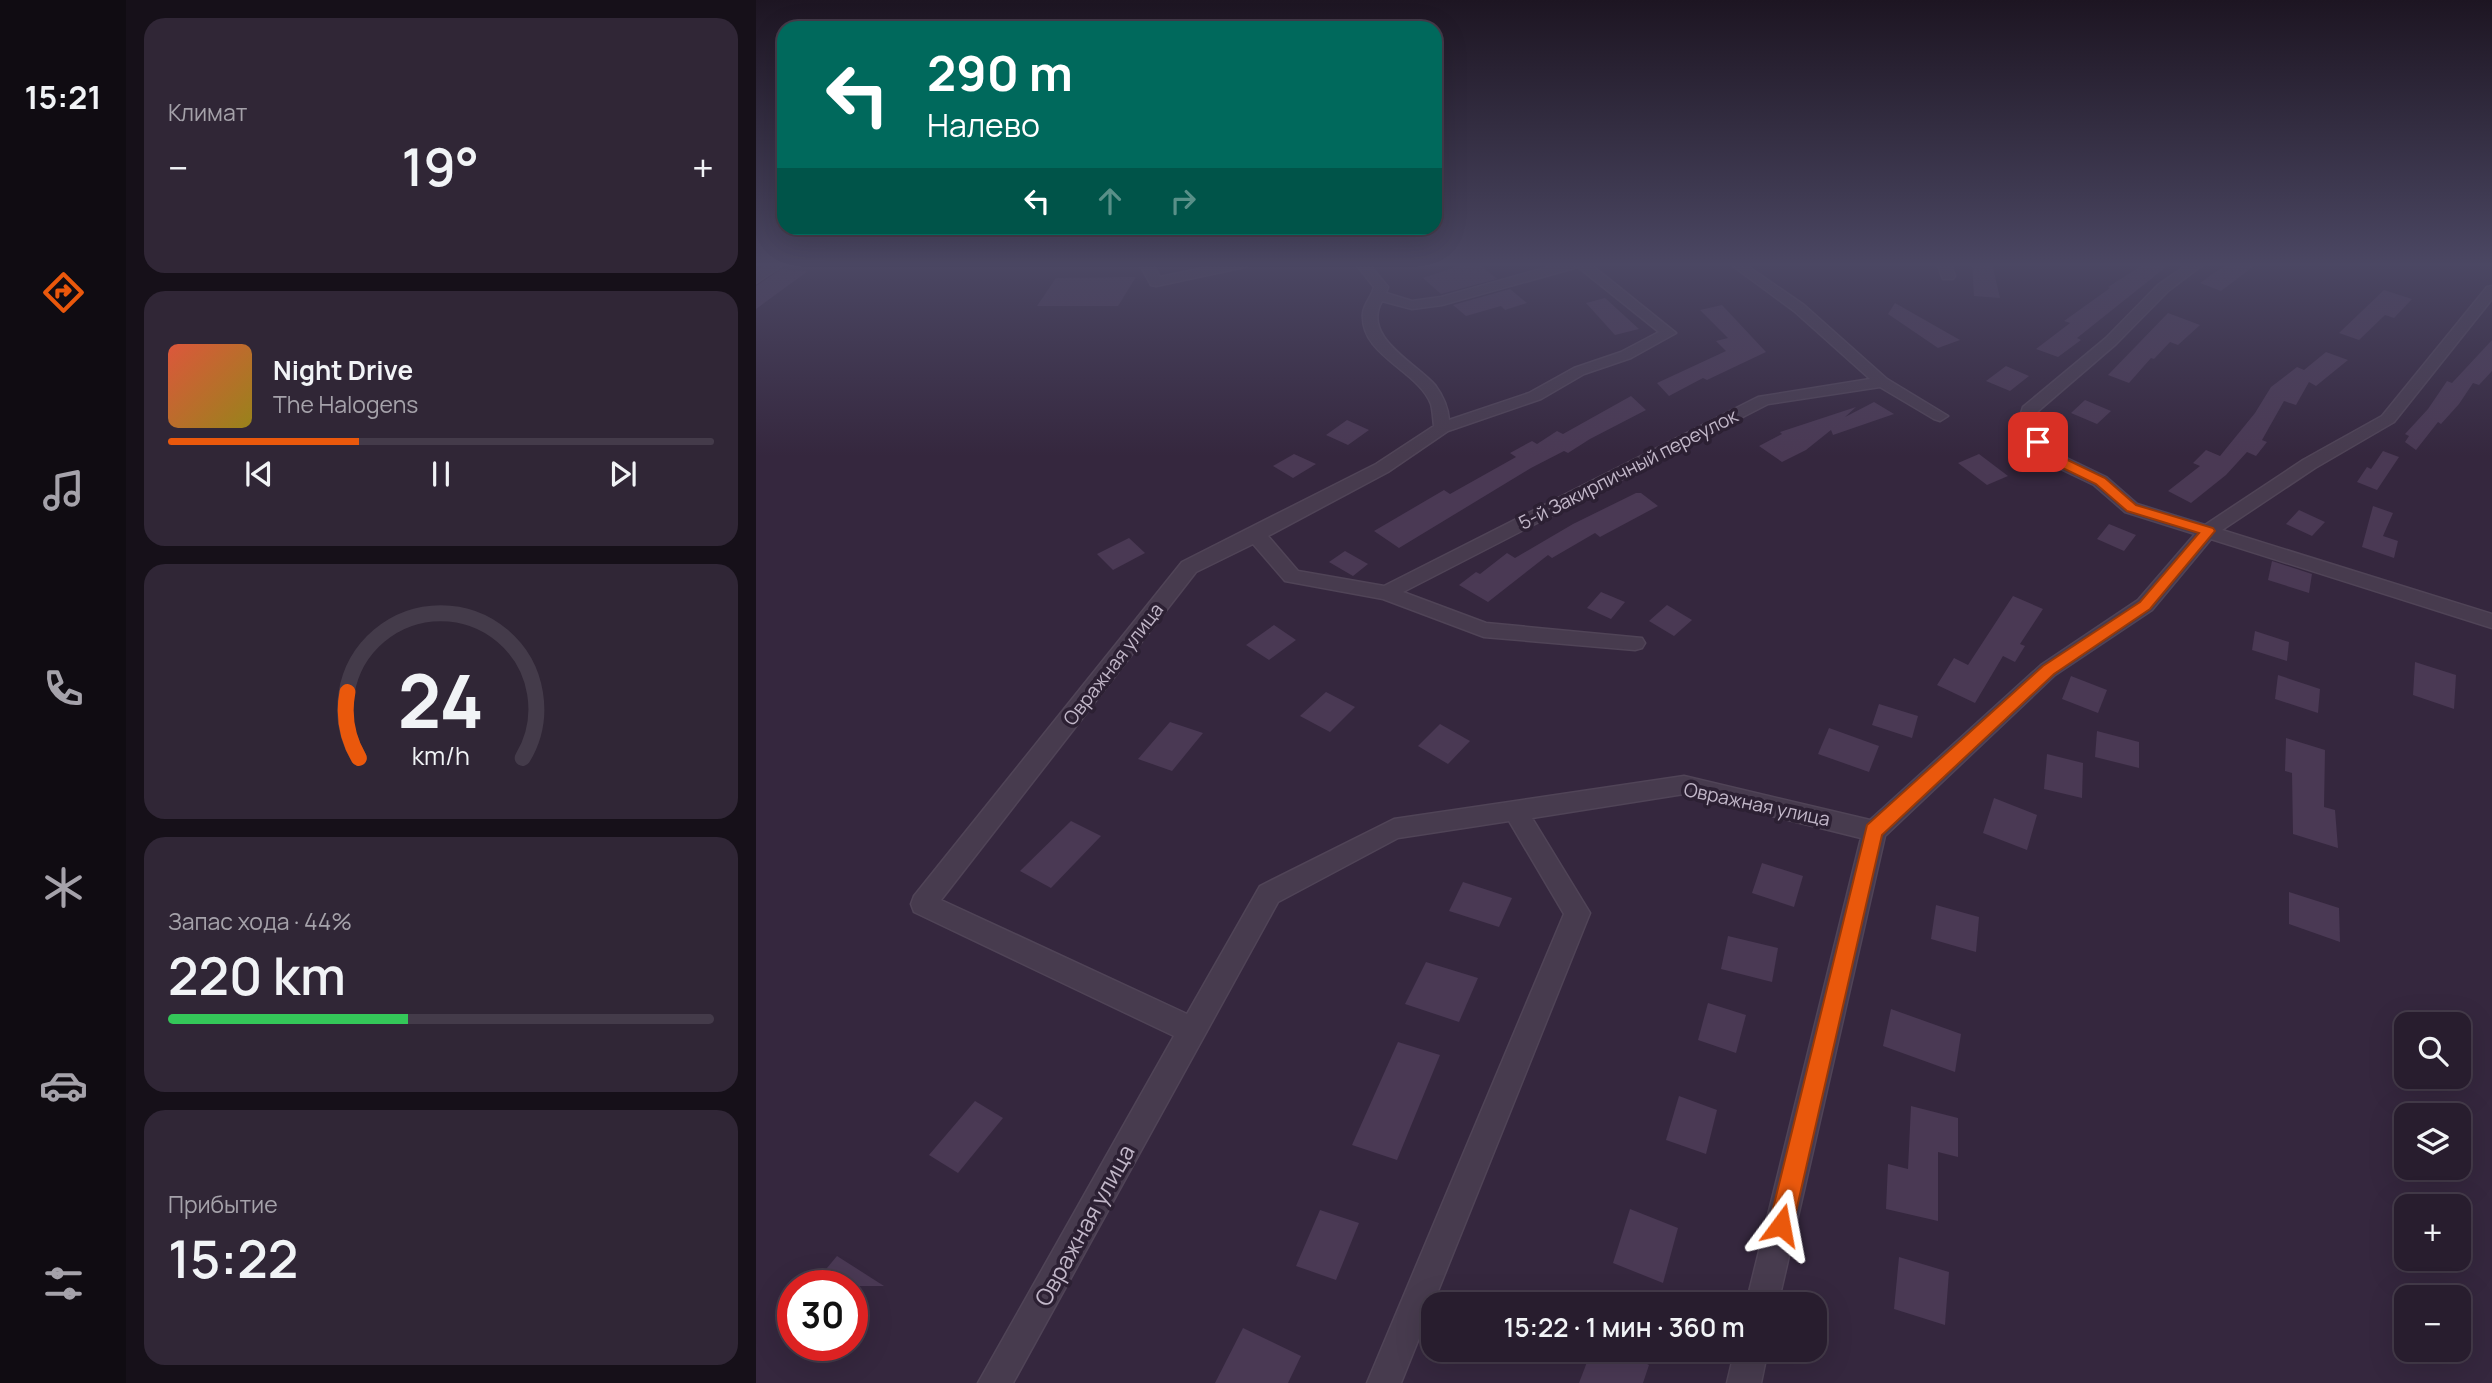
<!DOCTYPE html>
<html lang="ru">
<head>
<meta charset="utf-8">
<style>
	:root { --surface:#281d2e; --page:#302636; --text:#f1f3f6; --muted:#a5a2aa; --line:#443b4a; --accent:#ea580c }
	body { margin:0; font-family:Manrope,sans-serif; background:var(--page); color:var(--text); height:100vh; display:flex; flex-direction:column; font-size:26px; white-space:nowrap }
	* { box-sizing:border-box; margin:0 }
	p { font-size:23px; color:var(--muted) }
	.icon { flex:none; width:38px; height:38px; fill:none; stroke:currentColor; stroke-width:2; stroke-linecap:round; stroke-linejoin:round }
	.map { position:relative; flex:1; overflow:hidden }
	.drawer { display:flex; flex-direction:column; gap:18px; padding:18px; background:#161019; width:630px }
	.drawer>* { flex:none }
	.banner { position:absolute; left:21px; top:21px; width:665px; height:214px; border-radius:21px; box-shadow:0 7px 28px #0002,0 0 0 2px var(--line); background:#00695c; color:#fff; overflow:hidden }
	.buttons { position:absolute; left:1638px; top:1012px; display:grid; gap:14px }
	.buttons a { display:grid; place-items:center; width:77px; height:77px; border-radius:14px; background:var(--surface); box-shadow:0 7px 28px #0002,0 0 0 2px var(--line); font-size:35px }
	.speed { position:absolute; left:21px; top:1270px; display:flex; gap:14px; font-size:35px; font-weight:700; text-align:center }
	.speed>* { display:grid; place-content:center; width:91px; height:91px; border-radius:50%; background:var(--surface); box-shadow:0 7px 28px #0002,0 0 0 2px var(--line); line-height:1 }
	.speed .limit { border:10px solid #d22; background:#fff; color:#111 }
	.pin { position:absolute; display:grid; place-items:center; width:60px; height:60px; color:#fff; margin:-30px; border-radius:14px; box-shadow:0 4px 10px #0006 }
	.me { position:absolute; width:77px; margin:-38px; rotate:13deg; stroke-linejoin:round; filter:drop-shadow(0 0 5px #0008) }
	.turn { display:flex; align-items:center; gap:24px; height:147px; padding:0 35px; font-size:32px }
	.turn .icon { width:91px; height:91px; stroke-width:2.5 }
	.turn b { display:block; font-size:49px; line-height:60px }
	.lanes { display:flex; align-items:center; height:66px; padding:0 35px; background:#0003; justify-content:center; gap:35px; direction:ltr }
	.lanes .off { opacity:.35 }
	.big { font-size:52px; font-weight:600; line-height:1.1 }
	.drawer .card { flex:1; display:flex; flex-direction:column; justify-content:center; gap:10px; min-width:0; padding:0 24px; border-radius:21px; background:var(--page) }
	.drawer .dial { align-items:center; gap:0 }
	.dial svg { height:182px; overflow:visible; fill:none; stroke:var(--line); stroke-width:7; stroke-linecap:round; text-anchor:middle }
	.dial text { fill:var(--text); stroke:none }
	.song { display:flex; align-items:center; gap:21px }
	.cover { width:84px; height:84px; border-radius:10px; background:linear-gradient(135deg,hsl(10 70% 55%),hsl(50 70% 35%)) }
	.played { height:7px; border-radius:4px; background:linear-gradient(90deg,var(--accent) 35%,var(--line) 35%) }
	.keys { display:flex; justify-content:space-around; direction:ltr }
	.heat { display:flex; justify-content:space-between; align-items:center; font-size:38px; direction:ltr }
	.charge { height:10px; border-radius:5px; background:linear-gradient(90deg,#34c759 44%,var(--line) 0) }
	.trip { position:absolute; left:665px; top:1292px; width:406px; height:70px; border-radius:21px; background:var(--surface); box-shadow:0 7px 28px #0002,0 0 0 2px var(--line); font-weight:600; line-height:70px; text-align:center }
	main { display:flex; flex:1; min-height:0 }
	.tab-bar { display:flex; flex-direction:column; width:126px; justify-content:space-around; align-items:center; background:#100c12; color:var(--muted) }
	.tab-bar .icon { width:49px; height:49px }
	.tab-bar .current { color:var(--accent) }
	.tab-bar b { font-size:32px; color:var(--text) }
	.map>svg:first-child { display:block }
	.building { fill:#4a3954 }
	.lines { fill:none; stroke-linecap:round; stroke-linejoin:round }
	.minor-casing { stroke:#504457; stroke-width:3 }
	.minor { fill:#473b4e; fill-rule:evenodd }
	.route { fill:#ea580c; stroke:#983908; stroke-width:2 }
	.labels { text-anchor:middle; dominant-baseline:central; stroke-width:7; stroke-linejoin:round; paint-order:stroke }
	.street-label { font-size:19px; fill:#c2b7c9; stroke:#2c2033 }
	.near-street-label { font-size:23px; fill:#c2b7c9; stroke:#2c2033 }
</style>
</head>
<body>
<main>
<nav class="tab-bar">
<b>15:21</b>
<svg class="icon current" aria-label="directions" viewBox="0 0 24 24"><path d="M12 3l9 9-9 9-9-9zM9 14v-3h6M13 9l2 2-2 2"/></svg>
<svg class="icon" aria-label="music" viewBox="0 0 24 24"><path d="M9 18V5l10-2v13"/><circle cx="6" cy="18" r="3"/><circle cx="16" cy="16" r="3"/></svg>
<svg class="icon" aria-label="phone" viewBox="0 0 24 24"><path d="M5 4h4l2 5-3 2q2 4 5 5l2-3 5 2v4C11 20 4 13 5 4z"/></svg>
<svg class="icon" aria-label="climate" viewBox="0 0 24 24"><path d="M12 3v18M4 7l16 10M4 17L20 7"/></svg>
<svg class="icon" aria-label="car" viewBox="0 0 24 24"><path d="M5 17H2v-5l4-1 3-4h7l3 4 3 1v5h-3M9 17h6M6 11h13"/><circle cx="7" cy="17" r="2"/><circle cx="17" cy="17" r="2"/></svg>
<svg class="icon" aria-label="filters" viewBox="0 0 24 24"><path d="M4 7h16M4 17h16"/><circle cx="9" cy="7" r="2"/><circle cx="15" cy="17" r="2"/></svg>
</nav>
<section class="drawer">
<div class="card"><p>Климат</p>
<div class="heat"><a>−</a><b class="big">19°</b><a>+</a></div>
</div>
<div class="card">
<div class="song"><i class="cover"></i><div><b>Night Drive</b><p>The Halogens</p></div></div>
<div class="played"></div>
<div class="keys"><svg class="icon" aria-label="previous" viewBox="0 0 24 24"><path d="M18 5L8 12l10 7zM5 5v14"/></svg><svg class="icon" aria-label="pause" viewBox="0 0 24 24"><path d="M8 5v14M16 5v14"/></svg><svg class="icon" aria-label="next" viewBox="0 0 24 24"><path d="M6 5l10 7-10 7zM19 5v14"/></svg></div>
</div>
<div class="card dial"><svg viewBox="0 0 100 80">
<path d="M14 69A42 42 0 1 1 86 69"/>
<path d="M14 69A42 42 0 0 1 9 40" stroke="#ea580c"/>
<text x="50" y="56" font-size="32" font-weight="700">24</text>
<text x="50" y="72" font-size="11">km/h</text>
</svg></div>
<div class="card"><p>Запас хода · 44%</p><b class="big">220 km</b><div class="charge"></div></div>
<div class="card"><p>Прибытие</p><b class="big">15:22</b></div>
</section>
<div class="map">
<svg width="1736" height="1383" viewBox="0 0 1736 1383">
	<rect width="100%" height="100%" fill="#35273e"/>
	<!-- building -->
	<g class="building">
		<polygon points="711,263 723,263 741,279 685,294 667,278"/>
		<polygon points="1216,263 1236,263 1244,298 1218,296"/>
		<polygon points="1390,263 1415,263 1321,338 1325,340 1302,357 1280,349 1314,323 1308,321 1354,288 1352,287"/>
		<polygon points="1472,263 1502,263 1465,291 1444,283"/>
		<polygon points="25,269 52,271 0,309 0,286"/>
		<polygon points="380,277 362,306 281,306 300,278"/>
		<polygon points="754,289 771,303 749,310 745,306 710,316 697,305"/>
		<polygon points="1628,290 1656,299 1638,318 1629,315 1603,340 1583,333"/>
		<polygon points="849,298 883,329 859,335 830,303"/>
		<polygon points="1139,303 1204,340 1182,348 1132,314"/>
		<polygon points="966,305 1010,352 951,380 947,378 913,396 901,383 970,351 960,341 972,338 944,310"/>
		<polygon points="1412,313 1444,325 1422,345 1414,342 1398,359 1395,358 1373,383 1352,375"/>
		<polygon points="1736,340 1736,371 1723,385 1717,383 1703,404 1685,424 1682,422 1660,450 1649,442 1653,436 1649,434 1672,409 1691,381 1696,383"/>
		<polygon points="1570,352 1592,360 1560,386 1553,382 1540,405 1528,401 1506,440 1511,442 1500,456 1491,452 1470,475 1435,503 1412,491 1444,466 1437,463 1450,450 1464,456 1499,413 1515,387 1541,367 1548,370"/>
		<polygon points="1250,366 1273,376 1254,391 1230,381"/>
		<polygon points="875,396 890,410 834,439 812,453 808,451 775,468 643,548 618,531 688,490 694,494 760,457 754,453 776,441 781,444 801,431 807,434"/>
		<polygon points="1329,400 1336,403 1355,411 1341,424 1315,413"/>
		<polygon points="1118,402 1138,414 1077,435 1075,430 1050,450 1026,462 1003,446 1026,434 1024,432 1100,407 1089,417"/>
		<polygon points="591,420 613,430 592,445 570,435"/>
		<polygon points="1627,451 1643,457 1621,490 1601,482 1611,467 1615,469"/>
		<polygon points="538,454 560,464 537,478 517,466"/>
		<polygon points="1223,454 1252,476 1231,485 1202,463"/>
		<polygon points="880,493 885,493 902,506 844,537 839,533 796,558 792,555 732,602 703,585 720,572 724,574 751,553 759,558 817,524"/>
		<polygon points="1617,506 1637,513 1627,536 1642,541 1638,558 1606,547"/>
		<polygon points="1543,510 1569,522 1556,536 1530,524"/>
		<polygon points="1353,524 1380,535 1368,551 1341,539"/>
		<polygon points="373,538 389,553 357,570 341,554"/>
		<polygon points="589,551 612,564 597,576 573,562"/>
		<polygon points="1516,561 1556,574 1553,593 1512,580"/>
		<polygon points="845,592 869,602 855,619 831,608"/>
		<polygon points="1257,596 1287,609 1264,644 1269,646 1259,662 1247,656 1219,703 1181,685 1198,658 1212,665"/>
		<polygon points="911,605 936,620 918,636 893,621"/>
		<polygon points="518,625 540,640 513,660 490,645"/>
		<polygon points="1499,631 1533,642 1531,661 1496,650"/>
		<polygon points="1659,662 1700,675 1698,709 1657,695"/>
		<polygon points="1522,675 1564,689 1562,713 1519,699"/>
		<polygon points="1315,676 1351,690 1342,713 1306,699"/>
		<polygon points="570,692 599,707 574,732 544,716"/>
		<polygon points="1123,704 1162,716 1156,738 1116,725"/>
		<polygon points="414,722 447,733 416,771 382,759"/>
		<polygon points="684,724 714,741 692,764 662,746"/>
		<polygon points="1073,728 1123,746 1113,772 1062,754"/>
		<polygon points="1341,731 1383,742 1383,768 1339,757"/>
		<polygon points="1530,738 1569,750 1568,807 1579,810 1582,848 1537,834 1536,773 1529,771"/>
		<polygon points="1291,754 1327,763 1326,798 1288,789"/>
		<polygon points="1238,798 1281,815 1271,850 1227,833"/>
		<polygon points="315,821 345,836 295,888 264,871"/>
		<polygon points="1006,863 1047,876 1038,907 996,893"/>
		<polygon points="707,882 756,898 743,927 693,911"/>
		<polygon points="1533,892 1583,908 1584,942 1533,924"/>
		<polygon points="1180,905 1223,917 1220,952 1175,939"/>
		<polygon points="972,936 1022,948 1016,982 965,969"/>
		<polygon points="670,962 722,978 703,1022 649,1004"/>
		<polygon points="952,1003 990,1015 980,1053 942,1040"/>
		<polygon points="1135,1009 1205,1034 1199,1072 1127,1046"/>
		<polygon points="642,1042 684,1055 641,1160 596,1145"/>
		<polygon points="923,1096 961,1110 950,1154 910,1140"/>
		<polygon points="219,1101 247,1118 202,1173 173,1155"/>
		<polygon points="1155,1106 1202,1118 1202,1157 1182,1152 1182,1221 1130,1209 1132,1164 1152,1169"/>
		<polygon points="874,1209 922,1228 907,1283 857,1263"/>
		<polygon points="564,1210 603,1223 580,1280 540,1266"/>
		<polygon points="81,1256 128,1286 56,1286"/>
		<polygon points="1143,1257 1193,1272 1189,1325 1138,1309"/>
		<polygon points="487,1328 545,1356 532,1383 459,1383"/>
		<polygon points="836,1349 863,1349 893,1365 887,1383 823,1383"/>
	</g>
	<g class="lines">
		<!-- minor casing -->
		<g class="minor-casing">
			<g id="minor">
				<polygon points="15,263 30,263 0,283 0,273"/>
				<polygon points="383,263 396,263 404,277 471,263 496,263 489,267 400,286 395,285"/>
				<path d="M599 263H612L632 287 630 293 656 301 685 297 807 263H833L920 333 875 358 828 374 785 399 692 431 632 472 512 536 542 571 628 586 1002 397 1114 379 1038 311 973 263H987L1048 305 1131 379 1192 416 1184 421 1178 419 1124 387 1012 404 647 592 730 623 886 638 889 643 886 648 879 650 728 637 627 599 529 581 497 544 440 572 185 900 431 1014 504 886 638 819 928 776 1114 820 1285 665 1382 600 1439 534 1369 512 1338 485 1288 461 1261 426 1267 407 1350 338 1402 285 1434 263H1449L1412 291 1360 344 1281 412 1277 426 1300 453 1350 477 1381 504 1449 525 1547 460 1626 416 1731 287 1736 286V299L1638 422 1559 468 1466 530 1736 614V628L1455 539 1396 610 1299 675 1129 836 1022 1304H990L1105 838 928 794 776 818 834 913 645 1383H611L808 914 753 821 642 838 522 902 257 1383H222L418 1036 158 912 155 904 158 896 426 562 620 464 678 426C677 419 677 411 675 404 662 370 603 355 607 313 608 304 616 296 618 287ZM822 267 903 332 865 352 818 368 773 393 693 420C692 407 687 396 679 385 660 363 605 337 626 301L656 309 686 305Z"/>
				<polygon points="1181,263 1194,263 1199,276 1197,279 1187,279"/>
				<polygon points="979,1349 1012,1349 1005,1383 971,1383"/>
			</g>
		</g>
		<!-- minor -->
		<use href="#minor" class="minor"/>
	</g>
	<!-- sky -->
	<linearGradient id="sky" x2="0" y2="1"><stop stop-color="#1d1522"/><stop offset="0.58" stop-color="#4b4763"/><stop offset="1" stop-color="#4b4763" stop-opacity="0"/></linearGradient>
	<rect width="1736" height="456" fill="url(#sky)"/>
	<!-- route -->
	<polygon class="route" points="1282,438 1286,439 1299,454 1349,478 1380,505 1457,528 1459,531 1394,609 1298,674 1126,835 1037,1225 1033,1233 1025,1237 1017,1233 1013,1225 1111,825 1287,666 1384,602 1443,533 1371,511 1340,484 1290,460 1276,442"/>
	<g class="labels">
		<!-- street labels -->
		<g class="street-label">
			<text transform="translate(872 469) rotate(-27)">5-й Закирпичный переулок</text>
			<text transform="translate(357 664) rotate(-52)">Овражная улица</text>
			<text transform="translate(1001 804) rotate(12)">Овражная улица</text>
		</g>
		<!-- near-street labels -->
		<g class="near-street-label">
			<text transform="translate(328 1225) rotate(-61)">Овражная улица</text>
		</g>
	</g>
</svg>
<div class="buttons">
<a><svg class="icon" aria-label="search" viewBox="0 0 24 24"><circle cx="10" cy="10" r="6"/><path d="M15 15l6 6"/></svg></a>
<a><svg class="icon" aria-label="layers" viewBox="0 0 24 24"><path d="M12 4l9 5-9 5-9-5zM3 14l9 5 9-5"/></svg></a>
<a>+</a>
<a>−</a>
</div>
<div class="speed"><div class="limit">30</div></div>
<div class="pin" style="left:1282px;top:442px;background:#d93025"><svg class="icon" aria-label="arrive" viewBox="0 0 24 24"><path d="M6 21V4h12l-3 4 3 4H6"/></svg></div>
<svg class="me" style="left:1025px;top:1225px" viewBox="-20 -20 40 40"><path d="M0-17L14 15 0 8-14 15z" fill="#ea580c" stroke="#fff" stroke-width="4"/></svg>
<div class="trip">15:22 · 1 мин · 360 m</div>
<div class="banner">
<div class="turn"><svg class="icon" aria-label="left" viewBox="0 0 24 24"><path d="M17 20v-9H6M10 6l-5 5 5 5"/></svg><div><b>290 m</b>Налево</div></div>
<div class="lanes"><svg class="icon" aria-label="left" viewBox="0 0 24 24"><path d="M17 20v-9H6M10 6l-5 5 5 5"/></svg><svg class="icon off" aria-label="ahead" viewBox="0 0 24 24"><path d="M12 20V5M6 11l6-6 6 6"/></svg><svg class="icon off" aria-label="right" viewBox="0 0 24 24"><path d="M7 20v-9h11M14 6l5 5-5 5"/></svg></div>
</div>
</div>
</main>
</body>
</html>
